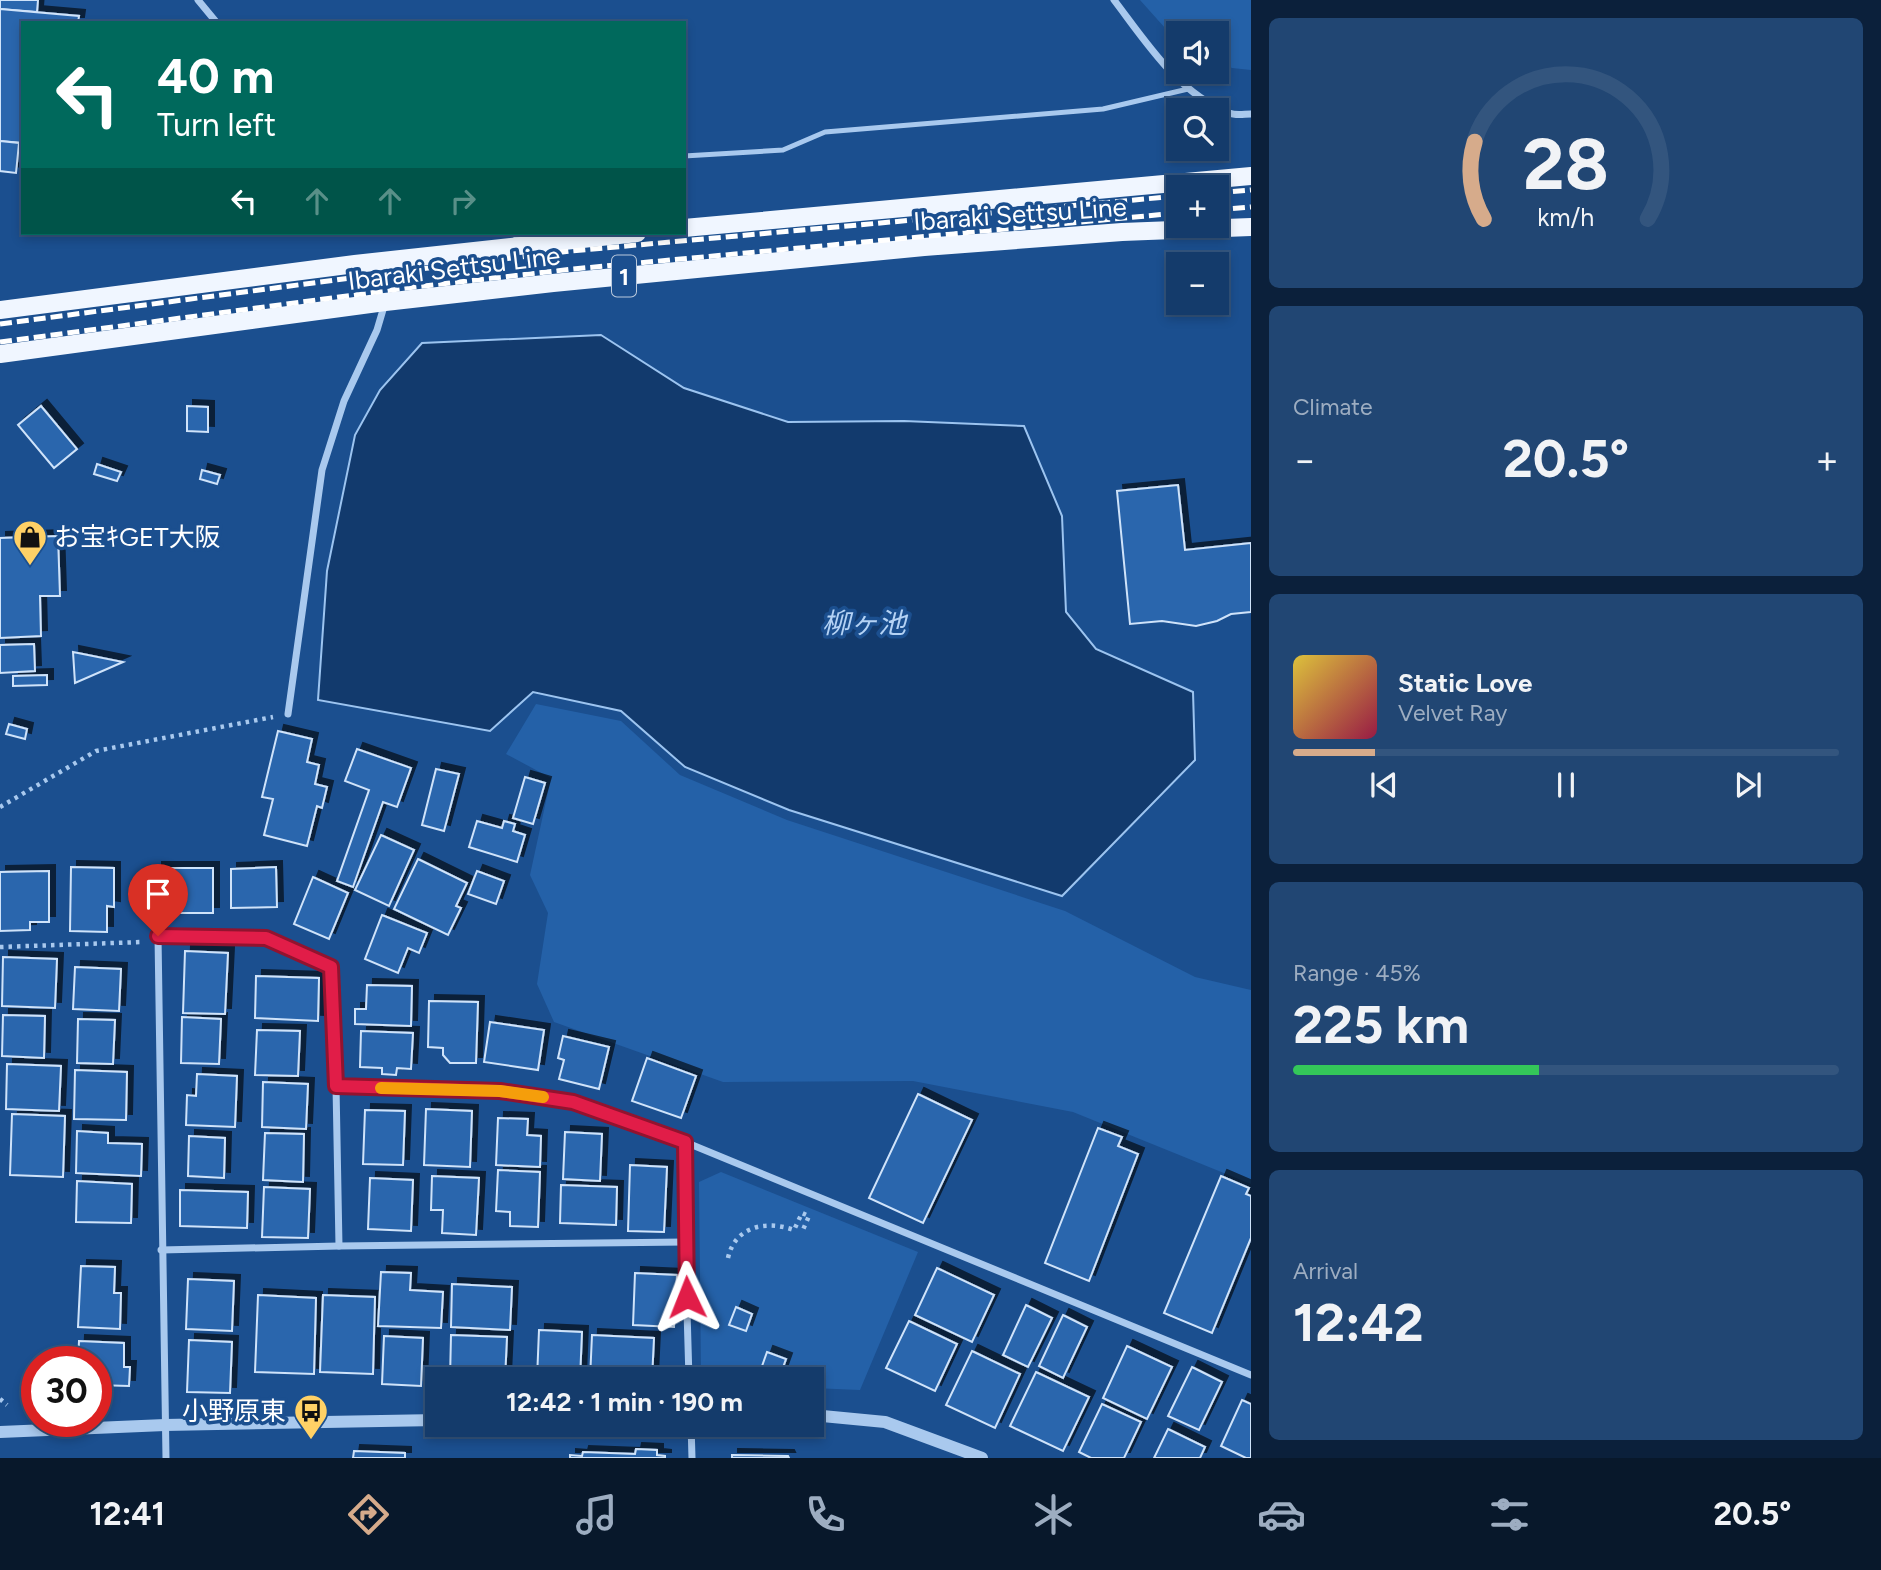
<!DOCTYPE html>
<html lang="en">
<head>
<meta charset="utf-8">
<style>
	:root { --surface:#143b6b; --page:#214673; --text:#f1f3f6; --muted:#9dadc1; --line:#33557e; --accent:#d6ab8b }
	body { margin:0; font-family:Figtree,"Noto Sans JP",sans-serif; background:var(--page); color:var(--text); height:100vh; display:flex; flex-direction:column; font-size:26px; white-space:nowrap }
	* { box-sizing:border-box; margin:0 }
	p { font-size:23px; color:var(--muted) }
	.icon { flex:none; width:38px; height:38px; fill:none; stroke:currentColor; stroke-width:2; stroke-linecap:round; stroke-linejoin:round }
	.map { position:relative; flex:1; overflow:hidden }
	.sheet { display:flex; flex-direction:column; gap:18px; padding:18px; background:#0b203b; width:630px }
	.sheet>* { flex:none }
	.banner { position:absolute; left:21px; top:21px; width:665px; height:214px; border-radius:0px; box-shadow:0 4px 10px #0003,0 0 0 2px var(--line); background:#00695c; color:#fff; overflow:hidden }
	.tools { position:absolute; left:1166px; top:21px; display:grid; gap:14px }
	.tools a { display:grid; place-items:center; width:63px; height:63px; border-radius:0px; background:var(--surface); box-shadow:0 4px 10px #0003,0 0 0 2px var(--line); font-size:35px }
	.speed { position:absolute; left:21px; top:1346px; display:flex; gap:14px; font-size:35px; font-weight:700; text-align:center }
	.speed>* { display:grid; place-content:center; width:91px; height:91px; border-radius:50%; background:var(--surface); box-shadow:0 4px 10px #0003,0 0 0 2px var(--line); line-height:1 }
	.speed .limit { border:10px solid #d22; background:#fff; color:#111 }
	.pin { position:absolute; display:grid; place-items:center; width:60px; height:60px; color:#fff; margin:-72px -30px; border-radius:50% 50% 50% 0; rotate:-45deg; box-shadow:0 0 7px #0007 }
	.pin .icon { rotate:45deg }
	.me { position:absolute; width:77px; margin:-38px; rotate:358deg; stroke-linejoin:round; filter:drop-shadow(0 0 5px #0008) }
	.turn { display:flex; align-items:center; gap:24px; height:147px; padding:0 21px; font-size:32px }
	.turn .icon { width:91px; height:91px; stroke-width:2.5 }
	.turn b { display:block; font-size:49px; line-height:60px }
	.lanes { display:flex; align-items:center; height:66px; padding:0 21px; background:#0003; justify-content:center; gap:35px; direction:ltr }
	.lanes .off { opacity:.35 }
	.big { font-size:52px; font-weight:700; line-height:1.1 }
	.sheet .tile { flex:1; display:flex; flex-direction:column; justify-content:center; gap:10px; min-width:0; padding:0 24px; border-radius:10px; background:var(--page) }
	.sheet .dial { align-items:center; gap:0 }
	.dial svg { height:182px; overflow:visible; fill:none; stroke:var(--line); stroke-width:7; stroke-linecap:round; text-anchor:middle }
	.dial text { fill:var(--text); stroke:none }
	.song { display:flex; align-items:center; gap:21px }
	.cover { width:84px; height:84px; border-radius:10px; background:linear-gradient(135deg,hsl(50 70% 55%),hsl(340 70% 35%)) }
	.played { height:7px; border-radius:4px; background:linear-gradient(90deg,var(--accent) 15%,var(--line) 15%) }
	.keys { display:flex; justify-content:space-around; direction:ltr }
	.heat { display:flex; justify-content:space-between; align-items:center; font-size:38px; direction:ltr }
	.charge { height:10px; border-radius:5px; background:linear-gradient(90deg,#34c759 45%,var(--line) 0) }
	.trip { position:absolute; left:425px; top:1367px; width:399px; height:70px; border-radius:0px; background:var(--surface); box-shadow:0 4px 10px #0003,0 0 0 2px var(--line); font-weight:700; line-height:70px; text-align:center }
	.menu { display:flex; height:112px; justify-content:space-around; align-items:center; background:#08182b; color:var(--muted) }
	.menu .icon { width:49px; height:49px }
	.menu .selected { color:var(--accent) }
	.menu b { font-size:32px; color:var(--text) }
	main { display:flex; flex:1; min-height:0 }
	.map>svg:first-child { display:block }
	.green { fill:#2461a8 }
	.water { fill:#123a6d; stroke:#9cc4f0; stroke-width:2 }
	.building { fill:#2a66ad; stroke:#cfe3fa; stroke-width:2; filter:url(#shadow) }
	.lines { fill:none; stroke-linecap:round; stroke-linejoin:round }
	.path { stroke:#a9c9ee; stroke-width:4.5; stroke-dasharray:3.5 5; stroke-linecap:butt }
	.service { stroke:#a9c9ee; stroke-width:5 }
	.minor { stroke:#a9c9ee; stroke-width:7 }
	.tertiary { stroke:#a9c9ee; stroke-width:12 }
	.primary { stroke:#f0f6ff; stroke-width:18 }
	.rail { stroke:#fff; stroke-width:5; stroke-dasharray:12 5; stroke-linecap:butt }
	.route-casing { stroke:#92132f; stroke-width:18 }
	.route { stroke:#e11d48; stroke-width:12 }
	.slow { stroke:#f59e0b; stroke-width:12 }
	.labels { text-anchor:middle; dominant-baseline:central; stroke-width:7; stroke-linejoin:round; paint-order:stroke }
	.shield { fill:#1b4f8f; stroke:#bbcadd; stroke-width:2 }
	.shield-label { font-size:24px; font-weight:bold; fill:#fff }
	.street-label { font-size:26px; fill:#fff; stroke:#1b4f8f }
	.poi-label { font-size:26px; fill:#fff; stroke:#1b4f8f; text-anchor:start }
	.water-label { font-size:28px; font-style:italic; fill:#b5d3f5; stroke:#1b4f8f }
</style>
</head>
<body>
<main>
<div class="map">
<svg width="1251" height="1458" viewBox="0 0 1251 1458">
	<defs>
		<filter id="shadow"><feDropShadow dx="6" dy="-6" stdDeviation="0" flood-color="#0009"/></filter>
	</defs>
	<rect width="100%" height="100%" fill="#1b4f8f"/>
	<!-- green -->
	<g class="green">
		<polygon points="1140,0 1251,0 1251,70 1232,68 1216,60 1216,33 1178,33 1178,40 1174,38"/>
		<polygon points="536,704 621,721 680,775 787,820 1065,911 1195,977 1251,990 1251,1184 1073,1112 913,1081 723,1082 554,1022 537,984 548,913 530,875 551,778 506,754"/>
		<polygon points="721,1172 918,1252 860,1390 812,1388 812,1379 712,1379 701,1373 699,1182"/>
	</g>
	<!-- water -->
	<polygon class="water" points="601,335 684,388 788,422 904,421 1024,426 1062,516 1066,612 1096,649 1193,692 1195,760 1062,896 789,810 685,767 621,711 533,692 490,731 318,700 327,571 355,435 380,390 422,343"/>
	<!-- building -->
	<g class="building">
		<polygon points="0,0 38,0 37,12 0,9"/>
		<polygon points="0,9 79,16 78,23 23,23 23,143 0,141"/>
		<polygon points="0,141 19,143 16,173 0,171"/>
		<polygon points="41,406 77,449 54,468 18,425"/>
		<polygon points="187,406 208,407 208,432 187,431"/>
		<polygon points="97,464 121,472 117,481 94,474"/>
		<polygon points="202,470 220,475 217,484 200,479"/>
		<polygon points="1178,485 1185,550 1251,543 1251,612 1231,614 1217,621 1196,626 1162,621 1130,624 1117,491"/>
		<polygon points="58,536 60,596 40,596 41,636 0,638 0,538"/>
		<polygon points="34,644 35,671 0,673 0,645"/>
		<polygon points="73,652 123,662 75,683"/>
		<polygon points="47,675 47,685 13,686 13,676"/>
		<polygon points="9,724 27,729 25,739 6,734"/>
		<polygon points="278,731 312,739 307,762 319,765 315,784 327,787 322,808 317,806 307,846 264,835 273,799 262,797"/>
		<polygon points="357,749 411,768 397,807 383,802 353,887 337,881 369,790 345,781"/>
		<polygon points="436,769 459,774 444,831 422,825"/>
		<polygon points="525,777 545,783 533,824 513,818"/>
		<polygon points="477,821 502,828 504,821 515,824 513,831 525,835 517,862 469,847"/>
		<polygon points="381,835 414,850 389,906 355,890"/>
		<polygon points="418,859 467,883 456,906 461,908 448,935 394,909"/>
		<polygon points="71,867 114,868 114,907 107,906 107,932 70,931"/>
		<polygon points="276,867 277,907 231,908 231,869"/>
		<rect x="156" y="868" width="57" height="45"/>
		<polygon points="49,871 49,922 30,922 30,930 0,931 0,872"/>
		<polygon points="477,871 504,881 496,904 468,894"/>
		<polygon points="313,877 348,893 329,939 294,924"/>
		<polygon points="382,915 427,933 419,953 408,948 398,973 365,959"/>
		<polygon points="185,951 228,953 225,1014 183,1013"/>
		<polygon points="3,957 57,959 55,1008 2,1006"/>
		<polygon points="75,967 121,969 119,1011 73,1009"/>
		<polygon points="256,976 319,978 318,1021 255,1018"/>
		<polygon points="367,985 412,986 411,1026 355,1024 355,1009 366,1009"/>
		<polygon points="429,1001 478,1002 476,1063 450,1063 443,1055 443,1048 428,1047"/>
		<polygon points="3,1015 45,1016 44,1058 2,1056"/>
		<polygon points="182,1017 221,1019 219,1064 181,1063"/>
		<polygon points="78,1019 115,1020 113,1064 77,1063"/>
		<polygon points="490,1022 544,1030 538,1070 484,1062"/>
		<polygon points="257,1030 300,1031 298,1076 255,1075"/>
		<polygon points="361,1031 413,1033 411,1069 397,1068 396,1075 382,1074 382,1068 360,1067"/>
		<polygon points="563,1036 609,1047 599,1089 559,1079 564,1060 558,1058"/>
		<polygon points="647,1058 696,1076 681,1118 632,1101"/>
		<polygon points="7,1064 61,1066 59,1111 6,1109"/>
		<polygon points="75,1070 127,1072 126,1120 74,1119"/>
		<polygon points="197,1074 237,1076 235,1127 186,1125 187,1095 196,1096"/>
		<polygon points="263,1082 308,1084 306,1129 262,1127"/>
		<polygon points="918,1094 972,1120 923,1223 869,1198"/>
		<polygon points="426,1109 472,1111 470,1167 424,1165"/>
		<polygon points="365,1110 405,1111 403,1165 363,1164"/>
		<polygon points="12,1114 65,1116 63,1177 10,1175"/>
		<polygon points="498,1118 528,1119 527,1135 541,1136 540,1167 496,1165"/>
		<polygon points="1098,1128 1122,1137 1118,1146 1138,1154 1089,1281 1045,1263"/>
		<polygon points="77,1131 108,1133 108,1143 142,1144 141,1176 76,1173"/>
		<polygon points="565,1132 602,1134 600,1181 563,1179"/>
		<polygon points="265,1133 304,1134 303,1182 263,1180"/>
		<polygon points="189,1136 225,1138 224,1178 188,1176"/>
		<polygon points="630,1165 667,1167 664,1232 628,1231"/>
		<polygon points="498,1170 540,1172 538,1227 510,1226 510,1212 496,1211"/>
		<polygon points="432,1176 479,1178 476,1235 442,1233 443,1210 431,1210"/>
		<polygon points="1221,1176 1249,1188 1246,1194 1251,1196 1251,1238 1212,1333 1164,1313"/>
		<polygon points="370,1178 413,1180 411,1231 368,1229"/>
		<polygon points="77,1181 132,1184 131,1223 76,1222"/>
		<polygon points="561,1185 617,1187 616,1225 560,1223"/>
		<polygon points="264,1187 310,1189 308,1238 262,1237"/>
		<polygon points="180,1190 248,1192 247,1228 180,1226"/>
		<polygon points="81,1266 115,1267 114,1293 121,1293 120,1329 78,1327"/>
		<polygon points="937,1268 994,1295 972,1342 915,1315"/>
		<polygon points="381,1272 411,1273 410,1290 443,1292 441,1328 378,1326"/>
		<polygon points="635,1273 677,1275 674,1327 633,1325"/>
		<polygon points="188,1279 234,1281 232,1331 186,1329"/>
		<polygon points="452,1284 512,1287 510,1330 451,1327"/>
		<polygon points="258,1295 316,1298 314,1374 255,1372"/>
		<polygon points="323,1295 375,1297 373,1374 320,1372"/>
		<polygon points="1026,1305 1052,1318 1028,1367 1003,1355"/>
		<polygon points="736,1307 752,1314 746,1331 729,1325"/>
		<polygon points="1063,1315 1087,1327 1063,1378 1039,1366"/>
		<polygon points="909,1321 957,1344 935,1391 886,1368"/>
		<polygon points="539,1330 582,1332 580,1379 537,1379"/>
		<polygon points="451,1335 507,1337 505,1379 450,1379"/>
		<polygon points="592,1335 654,1338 652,1379 590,1379"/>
		<polygon points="384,1336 423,1338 421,1386 382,1384"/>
		<polygon points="189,1340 232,1342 230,1393 187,1392"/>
		<polygon points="79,1341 124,1343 124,1367 130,1367 129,1386 96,1385 96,1362 78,1362"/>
		<polygon points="1127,1346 1172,1367 1147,1419 1103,1398"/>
		<polygon points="972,1351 1020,1374 995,1428 946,1405"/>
		<polygon points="767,1352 786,1359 780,1376 761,1369"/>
		<polygon points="1192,1367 1222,1382 1199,1430 1168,1416"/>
		<polygon points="1036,1372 1089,1397 1063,1451 1010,1426"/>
		<polygon points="1242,1400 1251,1404 1251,1458 1246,1458 1221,1446"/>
		<polygon points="1102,1404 1141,1422 1124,1458 1091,1458 1079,1452"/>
		<polygon points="1168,1429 1205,1447 1200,1458 1154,1458"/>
		<polygon points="636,1449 657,1450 657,1455 665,1456 665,1458 570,1458 570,1455 582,1456 583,1452 635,1454"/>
		<polygon points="354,1451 405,1453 405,1458 353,1458"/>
		<polygon points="732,1455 788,1456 789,1458 732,1458"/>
	</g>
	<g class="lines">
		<!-- path -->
		<g class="path">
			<polyline points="0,807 96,751 273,717"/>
			<polyline points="0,947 142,942"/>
			<path d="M728 1258C735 1226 766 1220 794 1230L802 1213 809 1216 802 1232"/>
			<polyline points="0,1399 7,1405"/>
		</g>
		<!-- service -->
		<polyline class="service" points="684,156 783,150 825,132 1103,109 1188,89"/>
		<!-- minor -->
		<g class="minor">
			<polyline points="198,0 217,23"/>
			<path d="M1114 0C1146 42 1178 93 1229 113 1236 116 1244 114 1251 114"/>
			<polyline points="513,233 524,241"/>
			<polyline points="288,714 322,470 344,401 377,330 385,303"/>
			<polyline points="336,1086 500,1091 573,1102 685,1142 1251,1375"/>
			<polyline points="685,1142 685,1242 689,1379"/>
			<polyline points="161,1250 339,1246 685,1242"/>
			<polyline points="691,1424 692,1458"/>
			<polyline points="166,1458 158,936 266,938 331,967 336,1086 339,1246"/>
		</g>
		<!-- tertiary -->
		<g class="tertiary">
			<polyline points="812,1415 885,1422 982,1458"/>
			<polyline points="0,1432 165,1425 438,1420"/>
		</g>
		<!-- primary -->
		<g class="primary">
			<polyline points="684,228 1251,176"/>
			<polyline points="0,310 355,264 637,233"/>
			<polyline points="0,354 385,302 553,283 924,247 1122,232 1251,227"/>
		</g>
		<!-- rail -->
		<g class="rail">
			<polyline points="1216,193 1251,190"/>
			<polyline points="1216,210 1251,207"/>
			<polyline points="0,324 412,270 571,251 1178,196"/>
			<polyline points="0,342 415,287 573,269 1178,213"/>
		</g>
	</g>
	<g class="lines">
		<!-- route casing -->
		<g class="route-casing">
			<polyline id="route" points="158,936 266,938 331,967 336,1086 500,1091 573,1102 685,1142 687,1297"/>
		</g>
		<!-- route -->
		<use href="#route" class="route"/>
		<!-- slow -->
		<polyline class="slow" points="381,1088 500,1091 543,1097"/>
	</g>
	<!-- icons -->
	<defs>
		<g id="shop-pin" transform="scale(1.75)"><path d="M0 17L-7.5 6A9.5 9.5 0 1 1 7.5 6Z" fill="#ffd166" stroke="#1b4f8f"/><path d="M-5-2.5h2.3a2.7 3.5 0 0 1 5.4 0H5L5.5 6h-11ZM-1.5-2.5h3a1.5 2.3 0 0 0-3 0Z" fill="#111"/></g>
		<g id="bus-pin" transform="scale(1.75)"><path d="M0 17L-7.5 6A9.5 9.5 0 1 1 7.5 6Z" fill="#ffd166" stroke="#1b4f8f"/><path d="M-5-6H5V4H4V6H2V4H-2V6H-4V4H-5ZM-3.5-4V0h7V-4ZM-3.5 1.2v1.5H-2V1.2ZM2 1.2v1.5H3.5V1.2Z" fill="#111"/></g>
	</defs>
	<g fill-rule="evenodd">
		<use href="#shop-pin" x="30" y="537"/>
		<use href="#bus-pin" x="311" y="1411"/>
	</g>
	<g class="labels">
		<!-- shield labels -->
		<rect class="shield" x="612" y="255.5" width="24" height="41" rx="5"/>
		<g class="shield-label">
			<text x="624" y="276">1</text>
		</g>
		<!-- street labels -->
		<g class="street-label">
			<text transform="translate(1020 214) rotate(-4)">Ibaraki Settsu Line</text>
			<text transform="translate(454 268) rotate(-7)">Ibaraki Settsu Line</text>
		</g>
		<!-- poi labels -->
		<g class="poi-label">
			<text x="54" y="537">お宝ｷGET大阪</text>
			<text x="286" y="1411" text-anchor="end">小野原東</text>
		</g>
		<!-- water labels -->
		<g class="water-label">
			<text x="864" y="623">柳ヶ池</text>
		</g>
	</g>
</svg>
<div class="tools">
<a><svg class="icon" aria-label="sound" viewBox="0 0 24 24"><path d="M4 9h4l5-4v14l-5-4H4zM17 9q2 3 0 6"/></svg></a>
<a><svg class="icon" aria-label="search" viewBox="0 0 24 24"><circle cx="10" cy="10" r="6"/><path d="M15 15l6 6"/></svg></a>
<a>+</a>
<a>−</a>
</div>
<div class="speed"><div class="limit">30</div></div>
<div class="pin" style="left:158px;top:936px;background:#d93025"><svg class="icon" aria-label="arrive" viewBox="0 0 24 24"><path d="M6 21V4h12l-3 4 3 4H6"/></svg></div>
<svg class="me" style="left:687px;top:1297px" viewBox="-20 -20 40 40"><path d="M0-17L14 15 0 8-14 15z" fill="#e11d48" stroke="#fff" stroke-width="4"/></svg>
<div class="trip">12:42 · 1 min · 190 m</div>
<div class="banner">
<div class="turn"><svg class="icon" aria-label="left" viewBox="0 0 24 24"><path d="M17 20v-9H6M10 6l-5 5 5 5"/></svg><div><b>40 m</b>Turn left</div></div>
<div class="lanes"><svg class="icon" aria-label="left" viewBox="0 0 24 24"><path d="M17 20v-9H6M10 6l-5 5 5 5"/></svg><svg class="icon off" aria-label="ahead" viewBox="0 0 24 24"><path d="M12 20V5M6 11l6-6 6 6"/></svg><svg class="icon off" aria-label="ahead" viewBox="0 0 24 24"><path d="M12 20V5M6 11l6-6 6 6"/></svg><svg class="icon off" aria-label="right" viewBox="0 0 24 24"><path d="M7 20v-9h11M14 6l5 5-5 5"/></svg></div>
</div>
</div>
<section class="sheet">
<div class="tile dial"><svg viewBox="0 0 100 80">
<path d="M14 69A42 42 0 1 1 86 69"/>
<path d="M14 69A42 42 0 0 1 10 35" stroke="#d6ab8b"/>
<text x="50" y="56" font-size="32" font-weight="700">28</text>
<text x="50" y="72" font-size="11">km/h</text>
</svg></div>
<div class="tile"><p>Climate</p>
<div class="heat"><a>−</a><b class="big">20.5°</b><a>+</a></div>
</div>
<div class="tile">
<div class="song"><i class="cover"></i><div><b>Static Love</b><p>Velvet Ray</p></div></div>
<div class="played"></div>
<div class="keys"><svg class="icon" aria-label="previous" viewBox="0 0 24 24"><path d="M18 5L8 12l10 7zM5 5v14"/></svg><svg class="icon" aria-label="pause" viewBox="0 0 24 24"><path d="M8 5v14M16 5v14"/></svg><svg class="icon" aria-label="next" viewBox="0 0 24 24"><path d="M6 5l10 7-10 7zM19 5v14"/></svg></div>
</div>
<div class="tile"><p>Range · 45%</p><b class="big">225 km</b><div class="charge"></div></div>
<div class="tile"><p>Arrival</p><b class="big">12:42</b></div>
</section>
</main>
<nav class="menu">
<b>12:41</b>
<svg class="icon selected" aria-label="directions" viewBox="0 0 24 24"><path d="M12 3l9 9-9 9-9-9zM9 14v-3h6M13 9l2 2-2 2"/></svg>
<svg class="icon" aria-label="music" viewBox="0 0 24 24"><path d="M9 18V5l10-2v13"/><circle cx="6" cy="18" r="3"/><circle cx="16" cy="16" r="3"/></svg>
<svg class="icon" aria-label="phone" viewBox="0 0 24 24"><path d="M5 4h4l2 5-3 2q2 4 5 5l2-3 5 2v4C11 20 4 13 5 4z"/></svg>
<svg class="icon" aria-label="climate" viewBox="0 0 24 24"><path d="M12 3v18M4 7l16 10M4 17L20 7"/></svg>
<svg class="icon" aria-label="car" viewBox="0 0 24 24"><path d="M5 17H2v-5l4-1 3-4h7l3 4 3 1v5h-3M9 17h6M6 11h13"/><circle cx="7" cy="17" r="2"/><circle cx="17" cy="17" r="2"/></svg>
<svg class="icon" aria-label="filters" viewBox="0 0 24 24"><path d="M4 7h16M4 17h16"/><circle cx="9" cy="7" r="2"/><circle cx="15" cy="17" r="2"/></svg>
<b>20.5°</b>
</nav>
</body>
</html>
